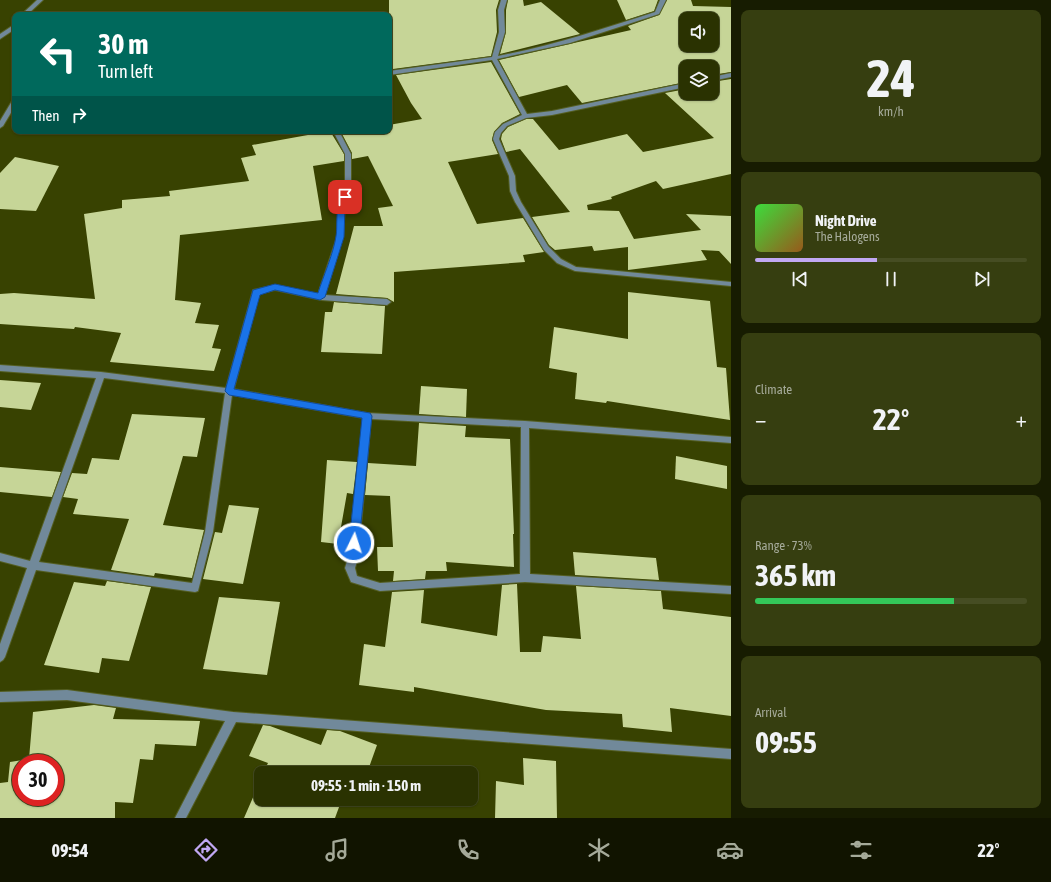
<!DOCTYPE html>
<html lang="en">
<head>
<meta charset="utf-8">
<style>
	:root { --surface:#2a3201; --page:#363e10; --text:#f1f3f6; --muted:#a5aa99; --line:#464d23; --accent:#c1a8f3 }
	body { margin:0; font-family:"Asap Condensed",sans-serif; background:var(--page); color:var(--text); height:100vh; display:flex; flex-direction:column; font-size:15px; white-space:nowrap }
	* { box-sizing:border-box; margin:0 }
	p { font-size:13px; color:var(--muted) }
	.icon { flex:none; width:22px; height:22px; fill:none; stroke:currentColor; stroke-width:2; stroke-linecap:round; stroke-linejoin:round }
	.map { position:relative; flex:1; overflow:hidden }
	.side { display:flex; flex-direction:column; gap:10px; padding:10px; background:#171c01; width:320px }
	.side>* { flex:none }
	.guide { position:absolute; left:12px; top:12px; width:380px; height:122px; border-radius:8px; box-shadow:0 1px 3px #0004,0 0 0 1px var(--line); background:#00695c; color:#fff; overflow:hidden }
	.buttons { position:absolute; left:679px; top:12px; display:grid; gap:8px }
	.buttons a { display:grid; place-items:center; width:40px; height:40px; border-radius:8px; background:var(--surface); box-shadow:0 1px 3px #0004,0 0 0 1px var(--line); font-size:20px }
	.speed { position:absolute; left:12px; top:754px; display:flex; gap:8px; font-size:20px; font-weight:700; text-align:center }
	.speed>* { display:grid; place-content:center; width:52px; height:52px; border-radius:50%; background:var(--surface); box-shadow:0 1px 3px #0004,0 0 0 1px var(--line); line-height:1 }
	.speed .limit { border:6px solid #d22; background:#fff; color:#111 }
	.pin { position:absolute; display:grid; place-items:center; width:34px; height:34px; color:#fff; margin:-17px; border-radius:8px; box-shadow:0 2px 6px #0006 }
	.me { position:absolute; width:44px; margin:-22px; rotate:4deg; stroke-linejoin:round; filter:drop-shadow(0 0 3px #0008) }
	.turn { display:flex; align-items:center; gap:14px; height:84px; padding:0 20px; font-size:18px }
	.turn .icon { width:52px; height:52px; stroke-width:2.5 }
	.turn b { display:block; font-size:28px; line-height:34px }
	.then { display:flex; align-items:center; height:38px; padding:0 20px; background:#0003; gap:8px; font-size:15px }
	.big { font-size:30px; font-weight:700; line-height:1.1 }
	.side .card { flex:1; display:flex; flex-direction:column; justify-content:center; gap:6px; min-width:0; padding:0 14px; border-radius:8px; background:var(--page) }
	.side .dial { align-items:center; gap:0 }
	.dial b { font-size:52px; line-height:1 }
	.song { display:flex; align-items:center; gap:12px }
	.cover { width:48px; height:48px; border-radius:6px; background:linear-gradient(135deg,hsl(120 70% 55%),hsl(30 70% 35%)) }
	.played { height:4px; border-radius:2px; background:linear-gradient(90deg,var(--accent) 45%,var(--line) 45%) }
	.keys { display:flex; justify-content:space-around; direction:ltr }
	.heat { display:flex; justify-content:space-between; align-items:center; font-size:22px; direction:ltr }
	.charge { height:6px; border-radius:3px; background:linear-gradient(90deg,#34c759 73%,var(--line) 0) }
	.trip { position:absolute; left:254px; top:766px; width:224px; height:40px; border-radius:8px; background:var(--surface); box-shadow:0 1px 3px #0004,0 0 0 1px var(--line); font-weight:700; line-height:40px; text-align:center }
	.dock { display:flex; height:64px; justify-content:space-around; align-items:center; background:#111400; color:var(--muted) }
	.dock .icon { width:28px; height:28px }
	.dock .active { color:var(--accent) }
	.dock b { font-size:18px; color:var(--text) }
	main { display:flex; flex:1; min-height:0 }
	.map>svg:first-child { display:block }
	.building { fill:#c6d597; fill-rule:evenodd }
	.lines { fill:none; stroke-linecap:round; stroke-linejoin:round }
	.minor-casing { stroke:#545e22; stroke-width:2 }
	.minor { fill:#71899a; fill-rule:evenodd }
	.route { fill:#1a73e8; stroke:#114b97 }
</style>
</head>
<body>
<main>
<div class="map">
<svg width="731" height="818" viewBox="0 0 731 818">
	<rect width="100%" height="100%" fill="#384201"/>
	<!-- building -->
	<g class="building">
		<polygon points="389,0 499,0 496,10 497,32 491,56 393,69 389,62"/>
		<polygon points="508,0 523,0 524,6 541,2 580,34 500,54 506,32 506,10"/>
		<polygon points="617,0 658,0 654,11 626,20"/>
		<path d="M667 0H691L693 6 731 7V72L712 75V67H686V82L582 103 567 85 519 97 499 60 631 30 628 26 659 15ZM686 19H712V45H686Z"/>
		<polygon points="491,62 520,114 502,123 494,132 492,140 498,154 448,162 477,224 523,218 544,252 523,255 525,262 394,272 394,302 387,298 336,294 354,226 383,226 378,208 393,206 368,156 352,159 352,153 342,134 356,131 389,131 389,125 422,119 411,103 396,75"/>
		<polygon points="731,79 731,174 663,189 656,181 611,197 612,199 587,205 588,210 619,211 634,239 701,230 686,214 731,216 731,264 719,251 701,250 707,260 628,270 628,247 594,251 592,246 555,250 549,245 532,217 570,212 520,149 506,152 501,139 502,134 508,127 526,119 533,119 559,150 627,134 643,152 714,138 665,93 686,89 686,93 712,93 712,82"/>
		<polygon points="330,131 344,154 344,161 313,166 322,220 180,235 175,300 201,303 195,323 219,325 212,348 221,349 214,371 110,362 121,333 75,327 74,329 0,324 0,294 14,293 95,299 84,214 122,208 122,200 170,196 169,191 249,181 241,158 256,155 252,145"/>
		<polygon points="15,157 59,166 36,211 0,209 0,173"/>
		<polygon points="628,292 710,301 717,367 726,368 730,420 607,401 606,403 575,399 577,373 549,368 554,327 628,339"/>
		<polygon points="334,302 385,306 382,354 321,352 325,312 332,312"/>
		<polygon points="0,380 41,383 31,410 0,407"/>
		<polygon points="421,386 467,389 466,417 419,414"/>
		<polygon points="132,414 205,418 197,457 183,456 163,525 204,530 192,578 155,573 154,576 111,570 129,519 73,514 78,499 63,497 72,473 87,474 92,458 119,460"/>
		<polygon points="419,423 466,426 465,437 510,439 514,534 513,534 514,567 446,562 447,571 426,571 425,579 393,581 394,571 378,571 377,547 393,547 390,496 365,495 368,463 416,466"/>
		<polygon points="676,456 727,466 727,489 675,479"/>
		<polygon points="327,460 357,462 353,494 347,493 338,544 321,542"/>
		<polygon points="0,467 61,472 52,497 0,492"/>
		<polygon points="229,505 259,508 243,584 203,579 215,532 222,533"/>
		<polygon points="573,552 656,558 659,580 575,575"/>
		<polygon points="107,581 151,587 129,661 102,658 99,673 44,665 74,582 105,586"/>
		<polygon points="517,584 520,652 541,652 543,636 581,639 576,586 661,591 663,609 731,617 731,716 670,708 672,732 623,727 622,714 546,710 414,687 414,692 359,685 364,644 385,647 392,592 424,590 421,623 497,636 502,585"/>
		<polygon points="219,597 280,602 267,675 203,669"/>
		<path d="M94 705 116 708 113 719 200 721 196 746 155 744 153 760 140 759 133 803 115 802V818H0V783L8 782 10 762 29 759 33 712ZM21 763H55V797H21Z"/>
		<polygon points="263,725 270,726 321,745 327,730 340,731 377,745 367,773 263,773 268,763 249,756"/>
		<polygon points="523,758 556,761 557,818 495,818 496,781 524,785"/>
		<polygon points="261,779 261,799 342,799 335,818 244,818"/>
	</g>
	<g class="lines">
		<!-- minor casing -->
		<g class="minor-casing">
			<g id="minor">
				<polygon points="37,0 43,0 27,15 21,15"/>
				<path d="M501 0H507L504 10 505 32 498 56C551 46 603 29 655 12L660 0H666L659 14 570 43 497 59 527 114 552 111 686 83V87L552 115 526 118 507 126 501 133 499 139 515 176 516 191 521 202 548 246 561 259 576 267 731 282V286L575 271 557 263 544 250 515 202 510 191 509 176 493 139 495 132 503 124 522 115 492 60 389 75V71L492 57 499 32 498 10Z"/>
				<polygon points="15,24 15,29 0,39 0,34"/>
				<polygon points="731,73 731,77 712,81 712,77"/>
				<polygon points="15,99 15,106 3,126 0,128 0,121 12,101"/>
				<path d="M333 131H339L351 154V188L345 206 343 237 325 295 387 299 391 302 387 305 321 300 275 290 259 294 234 389 367 413 525 421 731 437V443L529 428 530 574 731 586V594L525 582 380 591 351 582 345 568 348 558 363 418 232 395 213 532 198 591 195 592 36 570 5 657 3 660 0 662V644L27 568 0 561V553L30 561 96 378 0 371V365L101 372 226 388 253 290 275 285 318 294 337 237 339 206 345 188V154ZM104 378 225 393 205 532 192 583 39 562ZM371 419 521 427 520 574 380 583 357 576 355 568 358 558Z"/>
				<polygon points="67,690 233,712 731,749 731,759 236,722 186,818 175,818 225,721 67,700 0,702 0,692"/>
			</g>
		</g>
		<!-- minor -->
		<use href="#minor" class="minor"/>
	</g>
	<!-- route -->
	<path class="route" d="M345 195 348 197 345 206 344 237 325 297 320 300 275 290 260 295 234 389 370 413 372 416 359 543 357 546 354 547 350 546 349 543 362 418 229 395 225 391 253 290 275 284 318 293C323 277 334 252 336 236 338 227 334 199 345 195Z"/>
</svg>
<div class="buttons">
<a><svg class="icon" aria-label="sound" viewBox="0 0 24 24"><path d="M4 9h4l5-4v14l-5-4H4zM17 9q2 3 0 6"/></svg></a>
<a><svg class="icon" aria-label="layers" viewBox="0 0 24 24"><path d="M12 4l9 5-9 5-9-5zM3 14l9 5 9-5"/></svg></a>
</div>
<div class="speed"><div class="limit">30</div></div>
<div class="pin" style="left:345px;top:197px;background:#d93025"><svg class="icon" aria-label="arrive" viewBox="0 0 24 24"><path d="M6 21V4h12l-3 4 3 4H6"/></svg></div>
<svg class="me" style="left:354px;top:543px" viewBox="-20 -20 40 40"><circle r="17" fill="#1a73e8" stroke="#fff" stroke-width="3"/><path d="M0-11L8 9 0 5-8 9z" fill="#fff"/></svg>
<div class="trip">09:55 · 1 min · 150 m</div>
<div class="guide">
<div class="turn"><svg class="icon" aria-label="left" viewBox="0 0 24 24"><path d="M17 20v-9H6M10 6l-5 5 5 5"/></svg><div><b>30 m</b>Turn left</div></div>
<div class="then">Then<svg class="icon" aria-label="right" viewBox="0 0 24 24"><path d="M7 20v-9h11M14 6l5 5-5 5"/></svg></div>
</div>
</div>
<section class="side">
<div class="card dial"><b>24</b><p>km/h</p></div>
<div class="card">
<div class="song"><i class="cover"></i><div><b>Night Drive</b><p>The Halogens</p></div></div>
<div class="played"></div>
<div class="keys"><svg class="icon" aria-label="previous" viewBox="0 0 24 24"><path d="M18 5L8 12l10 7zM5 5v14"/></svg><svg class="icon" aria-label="pause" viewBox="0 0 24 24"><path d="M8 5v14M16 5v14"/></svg><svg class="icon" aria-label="next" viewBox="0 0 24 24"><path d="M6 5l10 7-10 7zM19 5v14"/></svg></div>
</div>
<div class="card"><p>Climate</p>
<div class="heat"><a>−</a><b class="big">22°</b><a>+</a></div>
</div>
<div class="card"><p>Range · 73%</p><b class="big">365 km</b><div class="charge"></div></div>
<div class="card"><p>Arrival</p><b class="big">09:55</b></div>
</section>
</main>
<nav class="dock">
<b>09:54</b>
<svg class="icon active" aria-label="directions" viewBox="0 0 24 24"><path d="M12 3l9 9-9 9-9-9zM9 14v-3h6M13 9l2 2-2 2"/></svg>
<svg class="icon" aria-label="music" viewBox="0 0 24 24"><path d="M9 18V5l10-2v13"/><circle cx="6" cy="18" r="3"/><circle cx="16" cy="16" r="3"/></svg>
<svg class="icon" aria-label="phone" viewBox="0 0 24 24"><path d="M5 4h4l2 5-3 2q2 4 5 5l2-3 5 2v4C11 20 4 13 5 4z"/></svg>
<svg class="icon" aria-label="climate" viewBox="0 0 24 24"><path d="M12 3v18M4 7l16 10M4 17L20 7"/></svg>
<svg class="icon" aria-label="car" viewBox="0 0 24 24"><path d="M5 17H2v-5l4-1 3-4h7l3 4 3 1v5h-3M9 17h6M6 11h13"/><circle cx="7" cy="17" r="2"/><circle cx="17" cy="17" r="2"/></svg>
<svg class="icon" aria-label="filters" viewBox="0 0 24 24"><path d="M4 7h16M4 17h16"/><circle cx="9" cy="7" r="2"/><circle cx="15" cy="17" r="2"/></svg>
<b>22°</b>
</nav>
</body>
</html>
